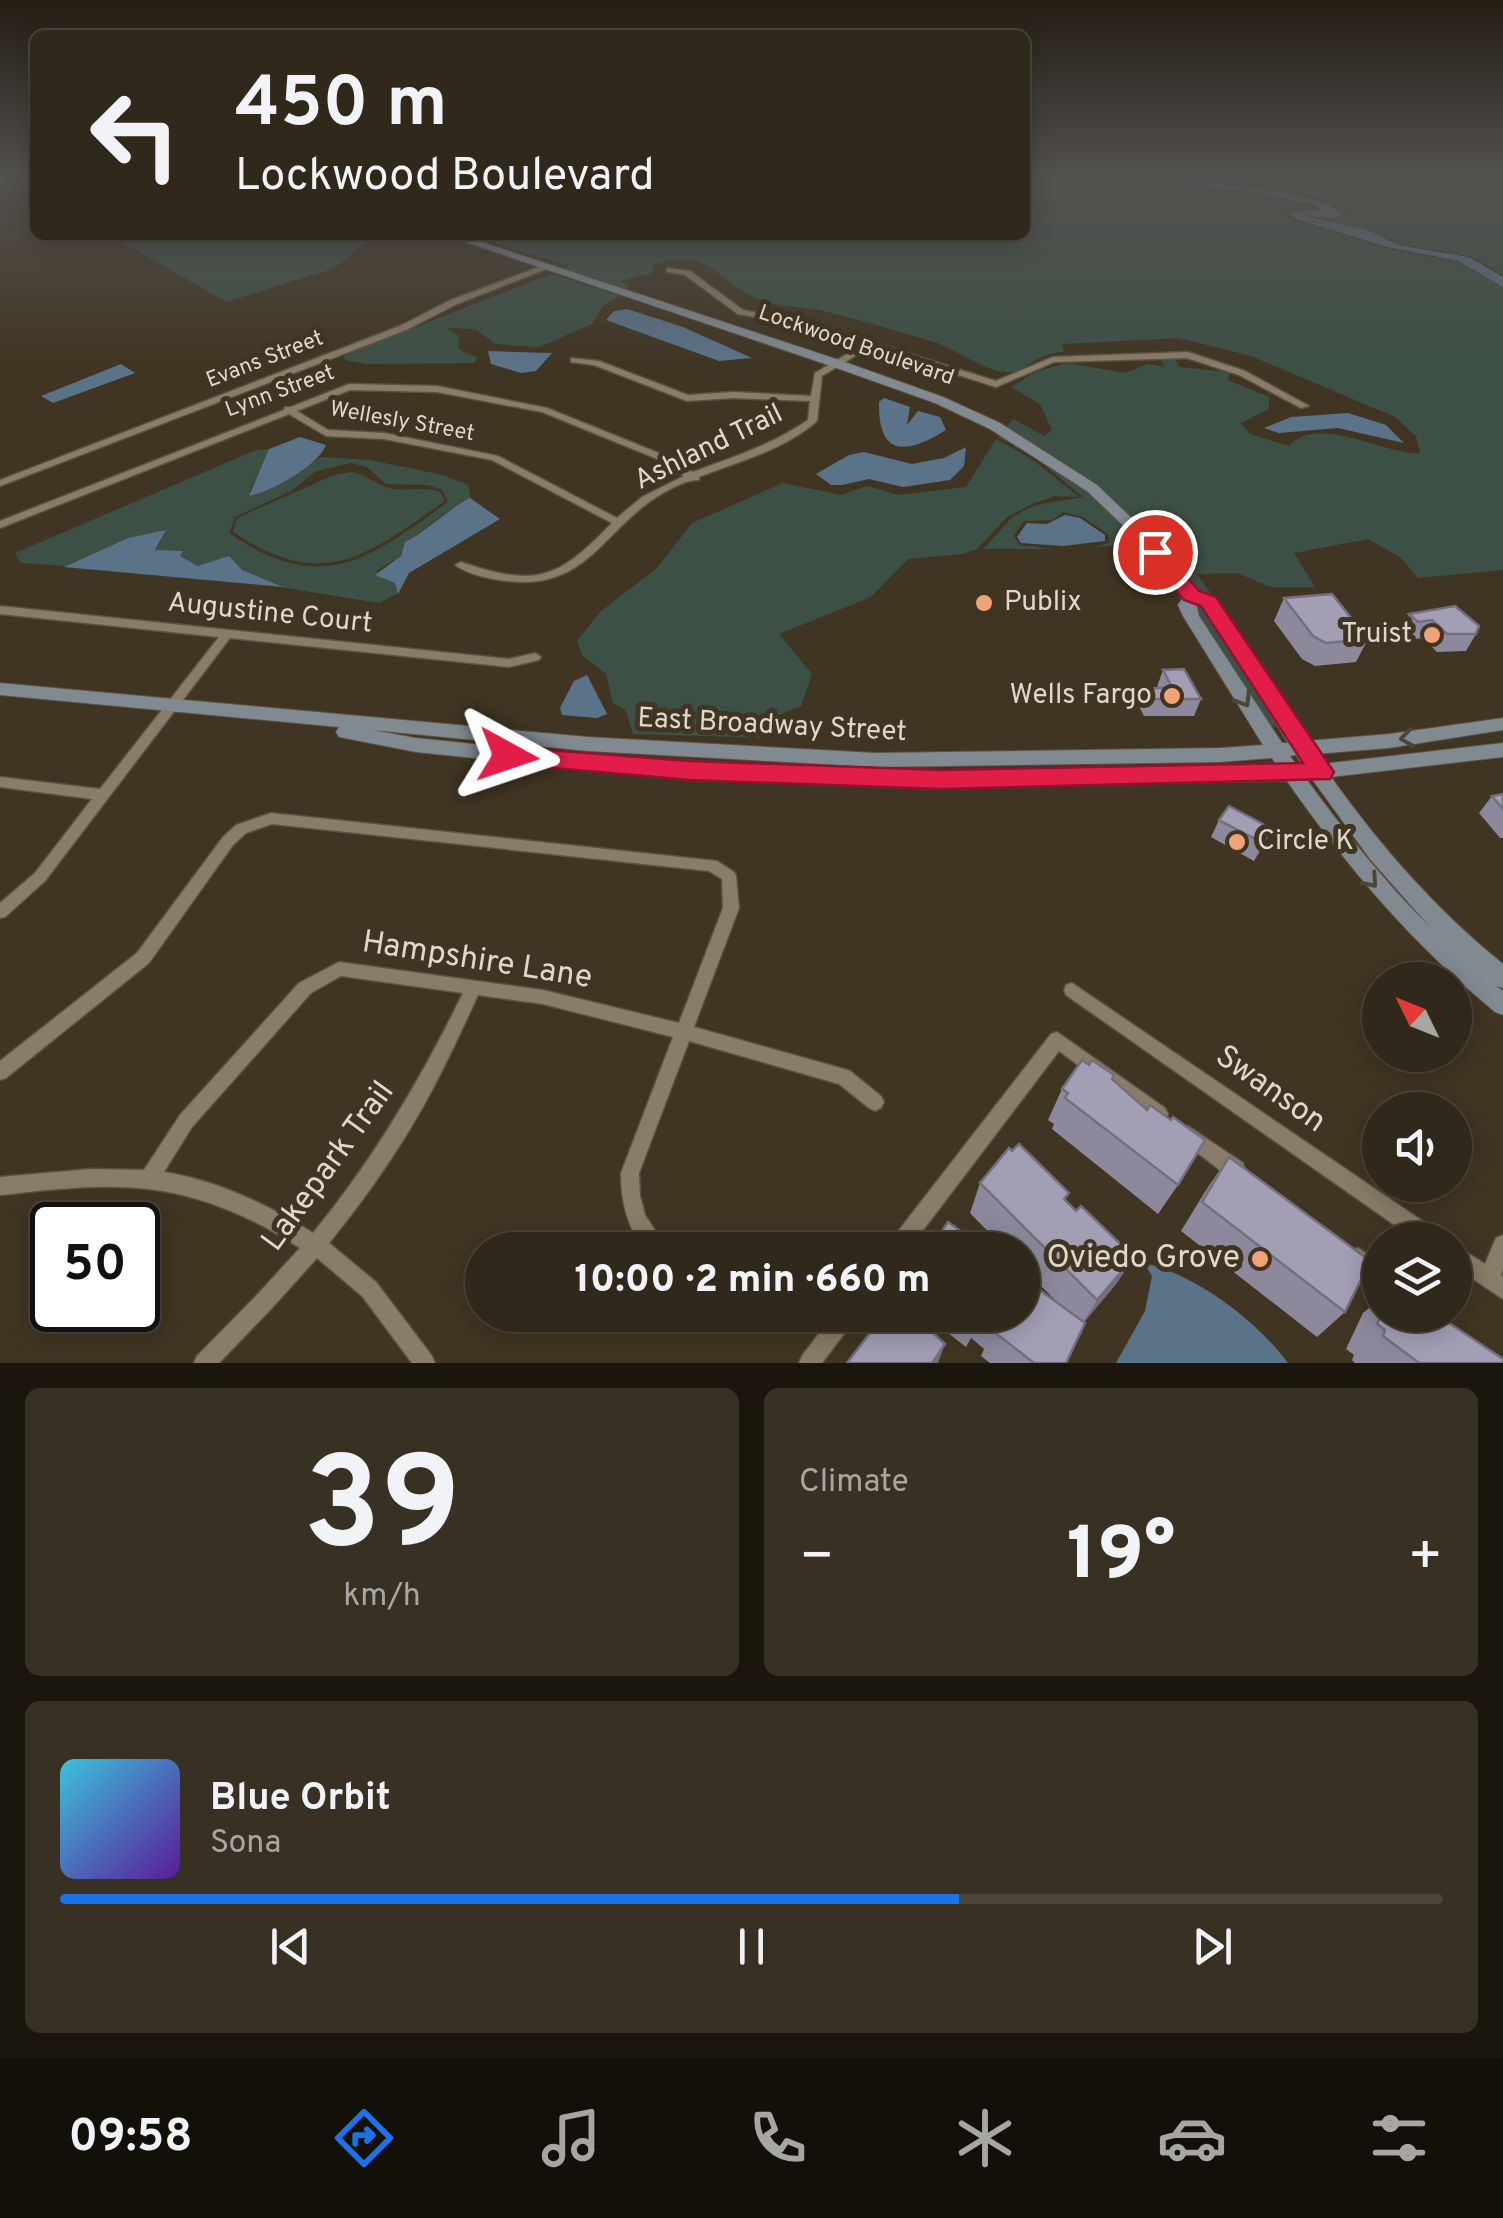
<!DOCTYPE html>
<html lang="en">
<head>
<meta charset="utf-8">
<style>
	:root { --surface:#30281a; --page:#383023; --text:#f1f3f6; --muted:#a8a6a2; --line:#4b4439; --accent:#1a73e8 }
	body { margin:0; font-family:Overpass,sans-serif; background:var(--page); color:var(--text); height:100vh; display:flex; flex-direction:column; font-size:38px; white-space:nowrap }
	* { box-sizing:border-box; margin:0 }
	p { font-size:32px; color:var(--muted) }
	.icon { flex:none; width:55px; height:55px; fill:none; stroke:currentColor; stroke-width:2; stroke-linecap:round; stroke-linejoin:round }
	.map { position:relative; height:1363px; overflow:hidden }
	.sheet { display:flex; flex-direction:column; gap:25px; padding:25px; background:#1a160e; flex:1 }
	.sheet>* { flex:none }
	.banner { position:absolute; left:30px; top:30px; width:1000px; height:210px; border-radius:15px; box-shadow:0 5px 25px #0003,0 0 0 2px var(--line); background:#30281a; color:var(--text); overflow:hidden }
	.needle { width:65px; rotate:313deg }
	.fabs { position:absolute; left:1362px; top:962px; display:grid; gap:20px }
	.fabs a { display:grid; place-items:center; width:110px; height:110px; border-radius:50%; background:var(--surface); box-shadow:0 5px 25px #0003,0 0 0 2px var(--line); font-size:50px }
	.speed { position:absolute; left:30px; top:1202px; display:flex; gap:20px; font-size:50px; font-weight:700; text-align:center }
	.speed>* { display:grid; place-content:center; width:130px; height:130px; border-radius:50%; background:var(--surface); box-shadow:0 5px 25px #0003,0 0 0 2px var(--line); line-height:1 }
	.speed .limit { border:5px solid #111; border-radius:15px; background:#fff; color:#111 }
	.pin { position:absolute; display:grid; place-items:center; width:85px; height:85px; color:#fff; margin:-42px; border:5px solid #fff; border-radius:50%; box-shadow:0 2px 10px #0007 }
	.me { position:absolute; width:110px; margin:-55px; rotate:95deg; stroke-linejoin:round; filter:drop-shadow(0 0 8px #0008) }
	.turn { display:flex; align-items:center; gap:35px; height:210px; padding:0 40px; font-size:45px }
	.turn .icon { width:130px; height:130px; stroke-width:2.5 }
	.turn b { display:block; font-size:70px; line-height:85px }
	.big { font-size:75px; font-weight:800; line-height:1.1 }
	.sheet .card { flex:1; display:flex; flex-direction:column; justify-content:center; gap:15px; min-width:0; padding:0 35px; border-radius:15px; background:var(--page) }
	.sheet .dial { align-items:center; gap:0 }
	.dial b { font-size:130px; line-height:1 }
	.song { display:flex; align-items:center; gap:30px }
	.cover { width:120px; height:120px; border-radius:15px; background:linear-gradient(135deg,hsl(190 70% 55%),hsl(270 70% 35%)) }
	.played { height:10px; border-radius:5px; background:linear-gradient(90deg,var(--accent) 65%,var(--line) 65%) }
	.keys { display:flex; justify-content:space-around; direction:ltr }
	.heat { display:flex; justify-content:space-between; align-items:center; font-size:55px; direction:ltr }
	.sheet .tiles { flex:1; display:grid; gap:25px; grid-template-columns:1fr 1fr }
	.card:last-child { grid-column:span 2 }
	.trip { position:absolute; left:465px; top:1232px; width:575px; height:100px; border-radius:50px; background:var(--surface); box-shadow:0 5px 25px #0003,0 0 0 2px var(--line); font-weight:800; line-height:100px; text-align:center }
	.menu { display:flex; height:160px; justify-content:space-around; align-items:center; background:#13100a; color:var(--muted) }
	.menu .icon { width:70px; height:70px }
	.menu .on { color:var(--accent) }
	.menu b { font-size:45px; color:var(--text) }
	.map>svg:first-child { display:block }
	.green { fill:#3d5045; fill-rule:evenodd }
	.water { fill:#5b7388 }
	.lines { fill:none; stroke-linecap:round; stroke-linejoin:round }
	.street-casing { stroke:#5b5141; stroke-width:3 }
	.secondary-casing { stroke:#5b5141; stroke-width:2 }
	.street { fill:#897c68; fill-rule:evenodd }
	.secondary { fill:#828a91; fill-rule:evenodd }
	.wall { fill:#8d889c }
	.shaded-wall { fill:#736f7f }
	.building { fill:#a49eb5; stroke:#736f7f; stroke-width:2.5 }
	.oneway { stroke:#4d4638 }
	.route { fill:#e11d48; stroke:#92132f; stroke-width:2.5 }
	.poi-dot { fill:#f0a278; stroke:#403522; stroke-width:4 }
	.labels { text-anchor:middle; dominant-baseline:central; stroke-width:10; stroke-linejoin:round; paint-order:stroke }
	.far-street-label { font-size:22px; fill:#dfd8cd; stroke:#403522 }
	.street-label { font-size:28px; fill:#dfd8cd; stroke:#403522 }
	.poi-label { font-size:28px; fill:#dfd8cd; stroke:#403522; text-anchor:start }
	.near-street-label { font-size:32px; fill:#dfd8cd; stroke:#403522 }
	.near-poi-label { font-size:32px; fill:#dfd8cd; stroke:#403522; text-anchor:end }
</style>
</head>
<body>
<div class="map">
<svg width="1503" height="1363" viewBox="0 0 1503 1363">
	<rect width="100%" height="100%" fill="#403522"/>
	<!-- green -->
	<g class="green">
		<path d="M1025 177H1164L1174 182 1173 188 1270 195 1318 209 1286 212 1289 218 1387 248 1458 262 1503 287V570L1418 578 1400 557 1368 539 1294 553 1315 587H1271L1237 573 1197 574 1302 723 1295 724 1196 594 1094 485 1005 429 1013 419 1044 436 1052 430 1040 404 1011 387 1035 372 1067 363 1125 373 1148 364 1165 367 1160 359H1175L1179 367 1230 372 1228 380 1269 397V409L1241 423 1250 434 1289 446C1318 413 1387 456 1420 453L1416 436 1395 417 1251 356 1179 338 1061 344 1064 352C1033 354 1027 371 1011 372 986 374 959 350 934 342 898 331 860 320 824 311 804 306 782 308 763 301 720 286 709 244 654 265L652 273 620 281 630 285 623 293 558 272 569 266 470 235H1025Z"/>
		<path d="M1213 177H1503V275L1470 256 1399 244 1375 232 1327 223 1347 214C1312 183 1232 188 1188 180L1216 181Z"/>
		<polygon points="110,235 392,235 363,244 335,268 226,302"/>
		<polygon points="552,274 620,296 603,306 592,324 539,347 495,344 476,329 447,328 459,336 458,349 478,358 473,363 366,364 345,360 344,355"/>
		<path d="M1002 433 1088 489 1142 544 1094 547 1109 543V535L1083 517 1063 512 1052 520 1024 521 1013 536 1020 545 1052 549H983C994 540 1001 527 1012 518 1034 501 1060 502 1083 497L1037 459 998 437Z"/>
		<polygon points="996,439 1033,460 1079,497 1055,496 1032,504 1007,517 977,549 963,554 908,559 871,597 779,634 812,674 801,706 781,714 774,738 633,734 625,709 613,703 606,674 582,655 577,641 600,612 657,568 692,523 783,483 841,495 867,486 899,495 966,487"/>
		<path d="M271 449 249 492 278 485 321 457 370 460 443 475 468 485 471 499C445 509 429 528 405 542L401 556 376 571 395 583 398 593 379 603 280 587 242 570 198 566 179 555 155 551 166 531 128 538 66 566 21 563 15 553 256 450ZM351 463 367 467 386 484 428 485 442 490 448 502C368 560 321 597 229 533L235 517 291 491 316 471Z"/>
		<path d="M353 472C364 475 373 482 383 486 402 494 421 485 440 492L445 501C365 557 323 592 233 532L237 518 334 475Z"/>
		<polygon points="1196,600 1204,603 1283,725 1268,727 1193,607"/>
	</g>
	<!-- water -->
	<g class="water">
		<polygon points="1167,177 1283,192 1328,204 1344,214 1333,219 1302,215 1373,232 1398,245 1469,257 1503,277 1503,287 1458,261 1387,247 1296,219 1289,212 1321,210 1315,205 1257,192 1194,188"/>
		<polygon points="627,309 683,327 752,358 719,361 606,320 614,311"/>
		<polygon points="488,351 552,353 536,371 521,373 491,364"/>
		<polygon points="121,364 135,373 53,403 41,396"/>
		<path d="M884 398 910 407 907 425 918 411 940 417 946 430C906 455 878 457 879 402Z"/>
		<polygon points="1348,413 1386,425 1404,443 1338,428 1279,433 1264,428 1291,417"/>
		<path d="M300 437 326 445C318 466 272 491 249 496L269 449Z"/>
		<polygon points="966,447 964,466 950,480 903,487 869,479 842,485 831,485 816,474 849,455 864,452 912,464 944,458"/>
		<path d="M470 498 500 519 409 573 398 594 395 583 375 575 401 556 405 542C430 529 445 511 470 498Z"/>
		<polygon points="1065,515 1080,518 1105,535 1105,541 1063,546 1021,543 1017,537 1027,523 1047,524"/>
		<polygon points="166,530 155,550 183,551 180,556 198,566 229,556 242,570 283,587 64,567 128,538"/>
		<polygon points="587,675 607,714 597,718 562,715 560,708 574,681"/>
		<path d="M1144 1263C1195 1274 1257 1321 1288 1363H1116L1145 1311 1152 1276Z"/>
	</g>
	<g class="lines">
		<!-- street casing -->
		<g class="street-casing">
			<g id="street">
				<polygon points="539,267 546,269 457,304 406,330 0,486 0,480 400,326 451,300"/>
				<path d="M667 268 690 271 743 310 808 322 996 381 1053 357 1188 352 1245 371 1309 406 1301 408 1239 375 1187 358 1054 362 996 387 870 347 822 376 817 421C784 450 740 461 699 477V480C686 480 674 487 663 493 603 528 588 591 507 581 489 579 470 575 455 565L461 562C537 588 558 579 612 523L492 460 384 439 326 436 289 414 0 528V521L284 410 285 407H291L349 384 437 386 547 408 661 454 693 472C733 457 772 445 808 420L810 401 733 398 687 401 594 365 571 362V358L599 361 688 395 733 392 811 396 815 373 862 345 804 326 738 314 685 275 667 272ZM350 390 437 392 542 412 655 458 684 476 642 497 617 518 498 456 384 433 328 430 297 411Z"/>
				<polygon points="0,606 509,659 535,653 541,657 539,660 509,667 230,638 45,881 5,917 0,918 0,903 35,873 92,799 0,787 0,777 100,789 219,637 0,614"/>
				<path d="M271 813 717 861 734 872 736 876 739 908 694 1027 844 1069 850 1071 881 1096 884 1102 881 1108 875 1111 869 1108 839 1084 689 1041 639 1173 640 1196 645 1215 668 1250H645C627 1227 621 1202 621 1173L673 1037 543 1004 478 995C455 1045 432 1095 402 1142 380 1177 355 1211 329 1243L376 1282 432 1356 435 1363H412L362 1296 317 1258 271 1309 219 1363H194L197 1356 257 1295 300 1248C254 1218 202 1195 148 1189 99 1183 49 1190 0 1195V1177L91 1169 144 1170 180 1115 299 983 339 962 543 990 679 1023 723 908 722 879 709 871 272 824 246 833 233 845 149 963 6 1078 0 1080V1061L137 953 223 837 236 825ZM341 976 463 993C421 1079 374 1159 313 1233 269 1205 216 1180 164 1172L192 1127 311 993Z"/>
				<polygon points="1072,983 1440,1233 1443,1240 1416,1240 1066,995 1064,990 1066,985"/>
				<polygon points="1057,1032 1165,1108 1168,1114 1165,1120 1159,1123 1153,1120 1059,1051 908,1250 886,1250 889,1243 1051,1034"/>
				<polygon points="1188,1126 1243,1163 1245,1170 1243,1177 1236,1179 1229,1177 1182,1141 1179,1135 1182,1129"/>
				<polygon points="1503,1235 1503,1269 1501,1275 1503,1277 1503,1299 1455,1267 1455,1245 1485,1264 1496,1238"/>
				<polygon points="1358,1248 1380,1262 1380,1284 1351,1265 1348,1258 1351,1251"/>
				<polygon points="833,1315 856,1315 853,1322 822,1363 799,1363 802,1356"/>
			</g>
		</g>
		<!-- secondary casing -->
		<g class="secondary-casing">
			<path id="secondary" d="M445 235H460L839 360 943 397 1000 423 1097 485 1141 527 1198 592 1215 598 1306 741 1389 734 1503 718V730L1389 748 1315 754 1322 764 1503 743V757L1331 777C1381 847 1436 910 1503 964V988L1496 986 1503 991V1015L1495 1012C1411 942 1350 871 1287 781L941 787 579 769 416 752 339 737 336 732 339 727 0 695V683L588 737 876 753 1220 748 1263 745 1183 616 1178 605 1184 596 1131 533 1087 491 990 429 935 403 831 366ZM1196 603 1203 605 1288 743H1282L1199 616ZM372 730 588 751 876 767 1220 762 1272 758 1278 767 941 773 579 755 416 738ZM1296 755 1303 766H1297L1290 756ZM1312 779 1370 859 1431 928C1385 883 1345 832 1307 780Z"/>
		</g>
		<!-- street -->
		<use href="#street" class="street"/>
		<!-- secondary -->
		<use href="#secondary" class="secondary"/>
	</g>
	<!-- wall -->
	<g class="wall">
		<polygon points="1284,598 1368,639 1356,662 1315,666 1302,659 1274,621"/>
		<polygon points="1409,614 1476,634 1466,651 1437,652 1423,638 1408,640 1400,631"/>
		<polygon points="1163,670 1201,699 1194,716 1144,716 1139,706 1145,689 1157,687"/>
		<polygon points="1503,794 1503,838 1500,838 1479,813 1492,796"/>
		<polygon points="1219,820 1272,829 1254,861 1211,837"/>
		<polygon points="1089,1065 1113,1079 1178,1185 1158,1214 1052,1129 1054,1124 1048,1120 1062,1089"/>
		<polygon points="1229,1157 1345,1312 1317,1337 1181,1231 1208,1187"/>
		<polygon points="980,1183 1066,1201 1076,1211 1134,1257 1116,1284 1084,1322 1066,1363 990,1363 981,1356 984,1349 971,1338 966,1347 925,1315 1022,1315 1057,1302 1022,1267 1022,1250 1006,1250 970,1213"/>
		<polygon points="1380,1299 1380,1315 1503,1363 1355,1363 1352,1360 1354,1355 1346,1349 1363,1313"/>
	</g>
	<!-- shaded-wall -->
	<g class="shaded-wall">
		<polygon points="1272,829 1263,847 1254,861 1263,843"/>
		<polygon points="1134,1257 1116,1284 1081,1326 1097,1300"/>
		<polygon points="945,1344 938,1363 932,1363"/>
	</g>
	<!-- building -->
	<g class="building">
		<polygon points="1332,594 1368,639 1326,643 1313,636 1284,598"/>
		<polygon points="1455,606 1479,626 1476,634 1447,634 1432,620 1418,622 1409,614"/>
		<polygon points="1184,669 1201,699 1150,699 1145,689 1172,687 1163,670"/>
		<polygon points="1503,794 1503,809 1492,796"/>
		<polygon points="1229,806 1272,829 1263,843 1219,820"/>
		<polygon points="1082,1060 1089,1065 1092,1060 1114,1075 1112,1079 1147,1110 1150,1105 1171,1120 1173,1117 1205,1140 1178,1185 1065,1098 1068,1093 1062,1089"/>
		<polygon points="1019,1144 1069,1193 1064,1199 1076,1211 1081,1206 1134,1257 1097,1300 980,1183 1009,1148 1012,1151"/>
		<polygon points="1229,1157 1370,1261 1345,1312 1202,1202"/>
		<polygon points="948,1222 986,1250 929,1250"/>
		<polygon points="1022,1277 1085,1323 1066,1363 1034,1363 993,1331 997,1324 985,1315 1022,1315"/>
		<polygon points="877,1315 914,1315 945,1344 932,1363 847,1363 873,1329 868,1324"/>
		<polygon points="968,1315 980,1315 977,1322"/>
		<polygon points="1381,1315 1437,1315 1503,1359 1503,1363 1419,1363 1383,1336 1385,1330 1377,1324"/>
	</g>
	<!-- one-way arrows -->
	<defs><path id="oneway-chevron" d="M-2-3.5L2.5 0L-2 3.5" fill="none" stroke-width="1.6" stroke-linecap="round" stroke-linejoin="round" transform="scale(2.5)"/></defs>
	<g class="oneway">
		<use href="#oneway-chevron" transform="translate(1244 700) rotate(58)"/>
		<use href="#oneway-chevron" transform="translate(1407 738) rotate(172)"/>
		<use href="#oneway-chevron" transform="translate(1371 881) rotate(49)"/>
	</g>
	<!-- sky -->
	<linearGradient id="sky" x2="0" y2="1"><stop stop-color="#231d13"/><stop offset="0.48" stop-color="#53514f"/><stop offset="1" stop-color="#53514f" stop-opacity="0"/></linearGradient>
	<rect width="1503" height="368" fill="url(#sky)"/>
	<!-- route -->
	<polygon class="route" points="1155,546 1162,548 1199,591 1216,597 1330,766 1334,772 1330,779 941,789 690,780 508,764 496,756 508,747 690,761 941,770 1303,763 1201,606 1184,600 1145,552"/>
	<!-- markers -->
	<g class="poi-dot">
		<circle cx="984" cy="603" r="10"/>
		<circle cx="1432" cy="635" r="10"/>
		<circle cx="1172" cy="696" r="10"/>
		<circle cx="1237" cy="842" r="10"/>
		<circle cx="1260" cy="1259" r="10"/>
	</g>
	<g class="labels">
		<!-- far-street labels -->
		<g class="far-street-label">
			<text transform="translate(856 346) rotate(19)">Lockwood Boulevard</text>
			<text transform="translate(265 360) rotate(-21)">Evans Street</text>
			<text transform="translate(280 392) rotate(-20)">Lynn Street</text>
			<text transform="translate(402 422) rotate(10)">Wellesly Street</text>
		</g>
		<!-- street labels -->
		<g class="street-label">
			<text transform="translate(709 448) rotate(-26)">Ashland Trail</text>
			<text transform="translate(270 614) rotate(6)">Augustine Court</text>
			<text transform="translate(772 726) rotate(3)">East Broadway Street</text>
		</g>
		<!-- poi labels -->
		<g class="poi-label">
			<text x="1004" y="603">Publix</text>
			<text x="1412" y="635" text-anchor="end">Truist</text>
			<text x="1152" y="696" text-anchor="end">Wells Fargo</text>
			<text x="1257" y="842">Circle K</text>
		</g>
		<!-- near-street labels -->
		<g class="near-street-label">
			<text transform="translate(477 961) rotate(9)">Hampshire Lane</text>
			<text transform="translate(1270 1090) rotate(35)">Swanson</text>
			<text transform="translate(329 1167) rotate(-54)">Lakepark Trail</text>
		</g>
		<!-- near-poi labels -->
		<g class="near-poi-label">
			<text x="1240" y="1259">Oviedo Grove</text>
		</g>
	</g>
</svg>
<div class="fabs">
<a><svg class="needle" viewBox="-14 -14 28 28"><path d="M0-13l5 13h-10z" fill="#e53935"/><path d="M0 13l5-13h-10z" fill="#a8a6a2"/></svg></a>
<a><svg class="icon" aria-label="sound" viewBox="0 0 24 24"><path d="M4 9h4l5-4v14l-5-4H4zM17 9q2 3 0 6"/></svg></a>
<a><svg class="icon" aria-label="layers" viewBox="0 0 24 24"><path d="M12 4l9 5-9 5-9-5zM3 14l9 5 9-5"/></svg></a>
</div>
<div class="speed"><div class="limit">50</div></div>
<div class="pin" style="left:1155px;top:552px;background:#d93025"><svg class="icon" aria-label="arrive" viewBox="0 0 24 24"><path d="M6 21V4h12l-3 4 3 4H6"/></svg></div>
<svg class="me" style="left:508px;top:756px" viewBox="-20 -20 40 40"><path d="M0-17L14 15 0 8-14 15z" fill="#e11d48" stroke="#fff" stroke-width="4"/></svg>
<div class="trip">10:00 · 2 min · 660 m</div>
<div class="banner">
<div class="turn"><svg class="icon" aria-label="left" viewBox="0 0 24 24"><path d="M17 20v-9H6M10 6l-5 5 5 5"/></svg><div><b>450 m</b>Lockwood Boulevard</div></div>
</div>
</div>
<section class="sheet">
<div class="tiles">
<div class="card dial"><b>39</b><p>km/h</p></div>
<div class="card"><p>Climate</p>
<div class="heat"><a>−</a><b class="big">19°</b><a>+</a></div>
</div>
<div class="card">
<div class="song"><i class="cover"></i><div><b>Blue Orbit</b><p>Sona</p></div></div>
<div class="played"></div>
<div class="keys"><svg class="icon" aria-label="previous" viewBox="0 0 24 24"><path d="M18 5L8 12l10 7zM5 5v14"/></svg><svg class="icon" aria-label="pause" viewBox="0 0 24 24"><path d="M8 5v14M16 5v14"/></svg><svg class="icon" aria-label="next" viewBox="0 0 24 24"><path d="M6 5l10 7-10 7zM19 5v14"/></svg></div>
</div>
</div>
</section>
<nav class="menu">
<b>09:58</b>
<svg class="icon on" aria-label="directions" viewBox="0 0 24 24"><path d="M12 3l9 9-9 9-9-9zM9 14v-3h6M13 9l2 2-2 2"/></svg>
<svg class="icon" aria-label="music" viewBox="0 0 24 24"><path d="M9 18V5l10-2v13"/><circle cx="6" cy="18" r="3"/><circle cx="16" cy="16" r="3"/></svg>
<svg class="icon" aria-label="phone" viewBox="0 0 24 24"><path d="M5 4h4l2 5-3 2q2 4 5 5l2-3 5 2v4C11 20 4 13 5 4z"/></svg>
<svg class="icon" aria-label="climate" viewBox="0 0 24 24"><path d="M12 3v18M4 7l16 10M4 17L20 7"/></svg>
<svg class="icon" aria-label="car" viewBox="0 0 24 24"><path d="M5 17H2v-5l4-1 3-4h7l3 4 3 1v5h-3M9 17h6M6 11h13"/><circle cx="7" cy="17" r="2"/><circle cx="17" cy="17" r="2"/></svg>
<svg class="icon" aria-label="filters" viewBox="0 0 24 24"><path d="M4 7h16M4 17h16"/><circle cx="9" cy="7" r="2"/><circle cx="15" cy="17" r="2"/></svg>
</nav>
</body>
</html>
